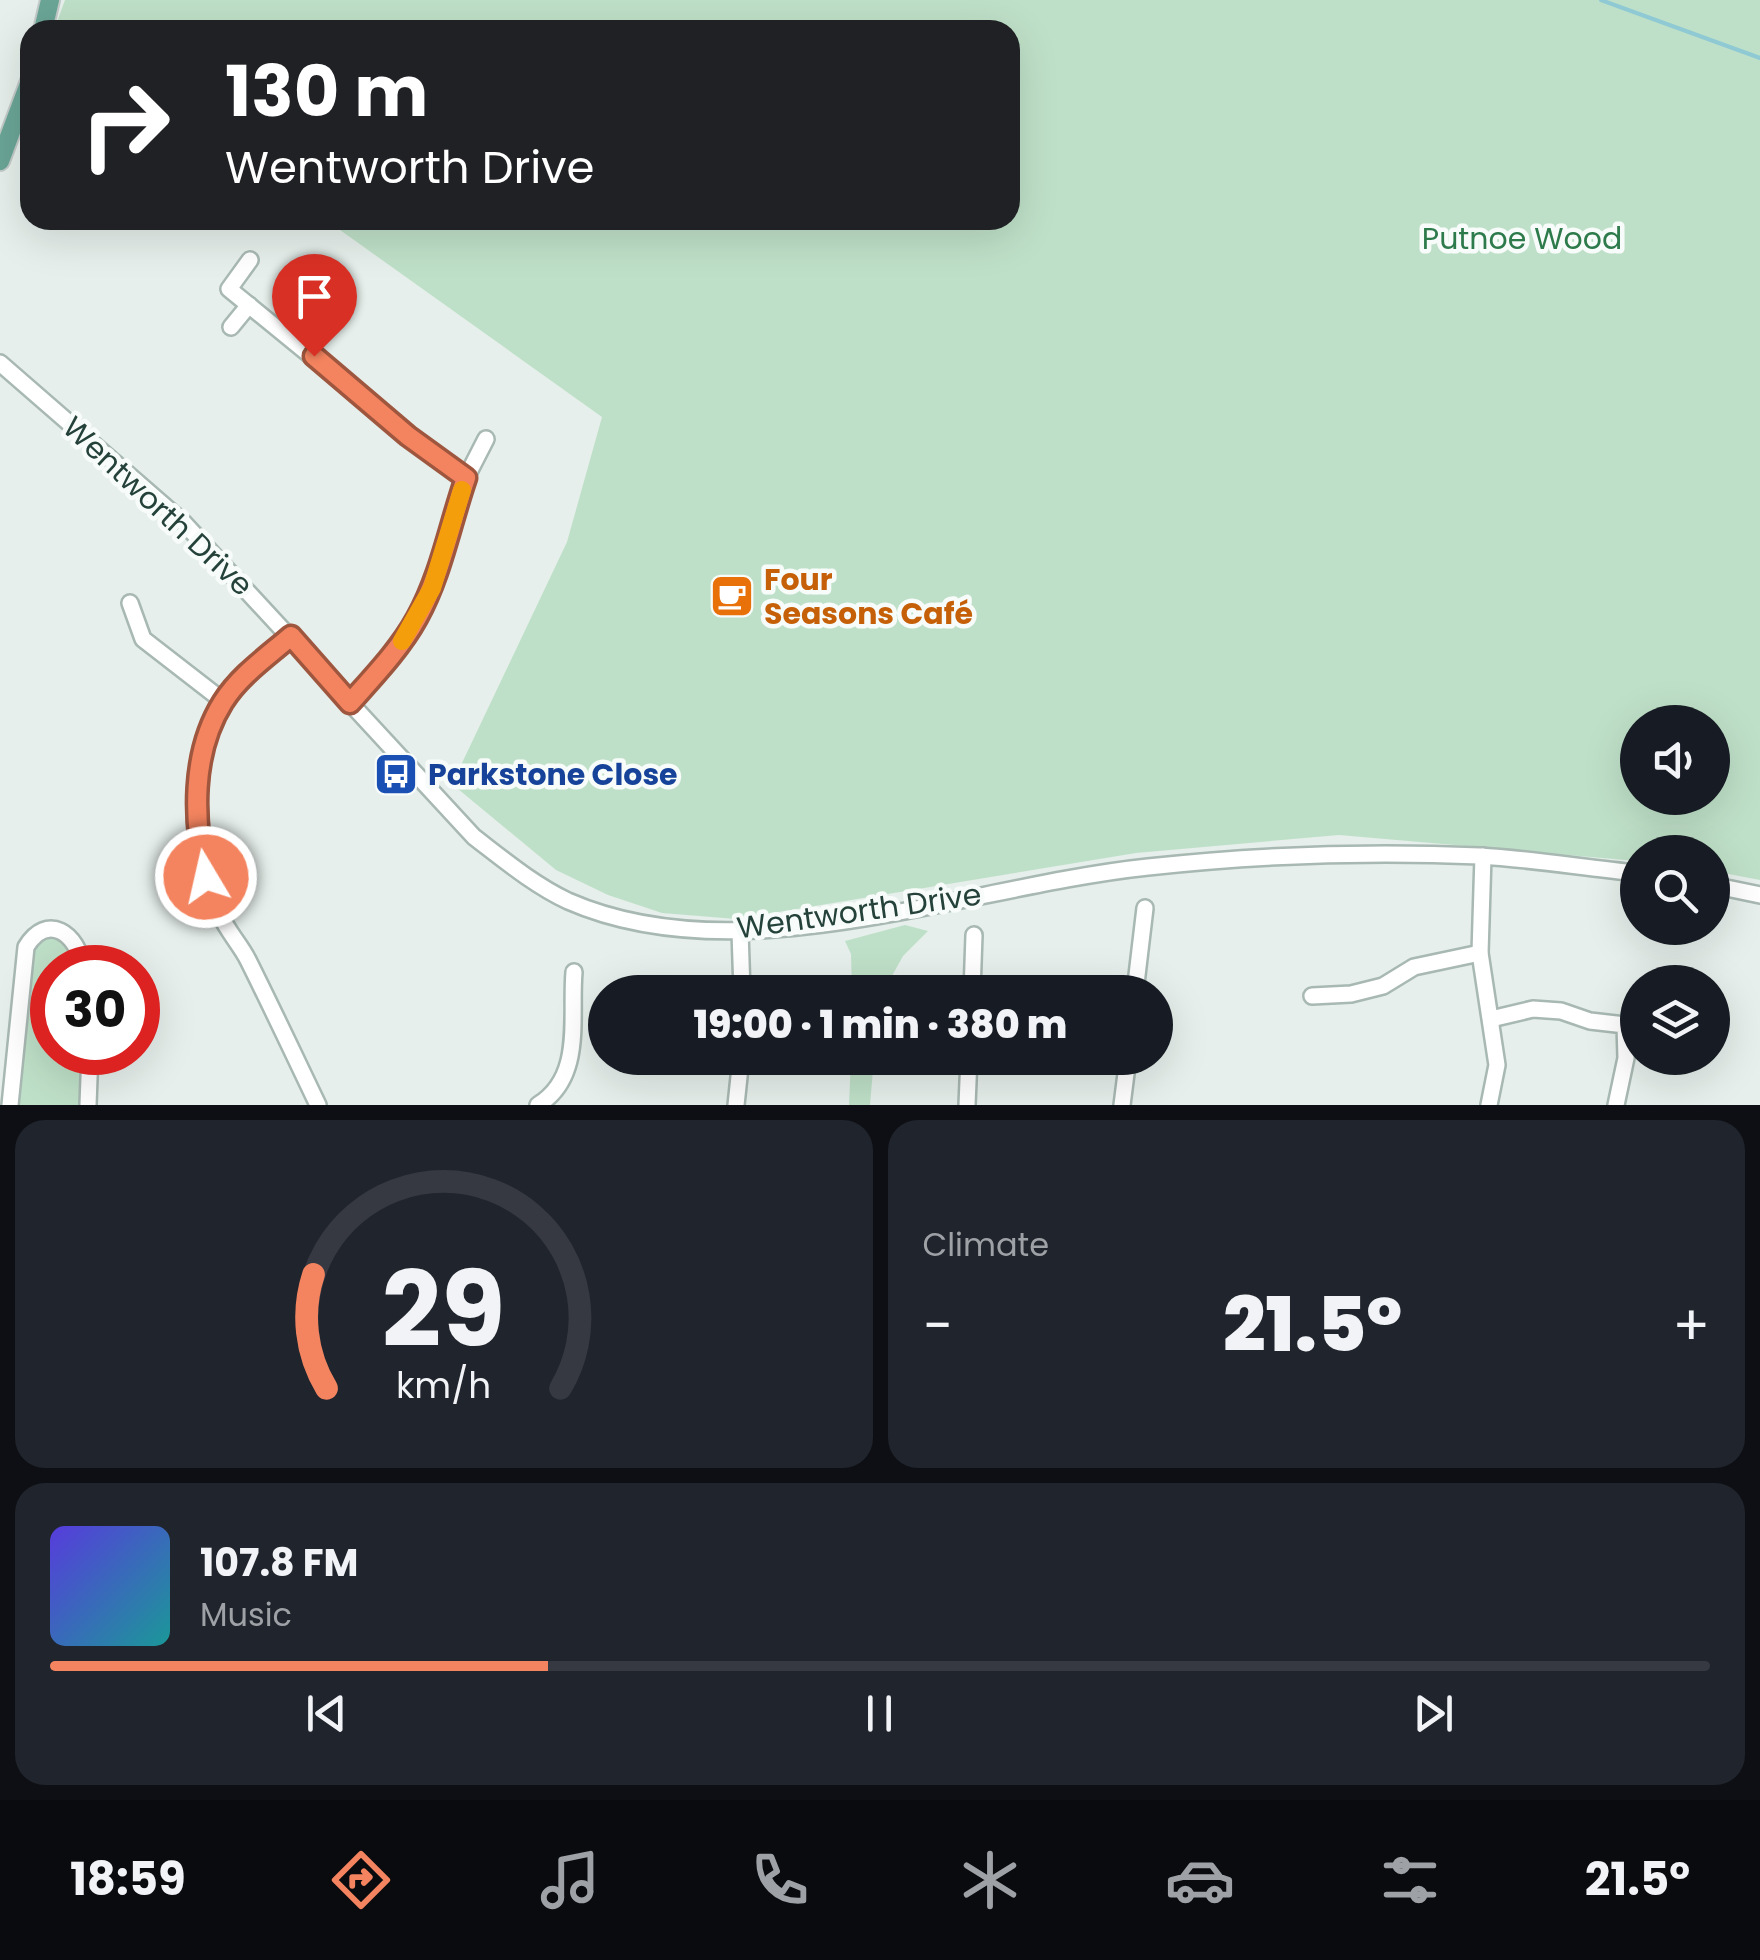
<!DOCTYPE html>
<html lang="en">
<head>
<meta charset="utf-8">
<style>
	:root { --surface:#171b24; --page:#20242c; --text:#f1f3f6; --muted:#9ea1a6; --line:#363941; --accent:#f4845f }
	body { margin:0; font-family:Poppins,sans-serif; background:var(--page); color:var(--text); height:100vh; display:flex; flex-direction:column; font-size:38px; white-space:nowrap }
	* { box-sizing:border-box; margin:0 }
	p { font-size:32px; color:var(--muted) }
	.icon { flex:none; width:55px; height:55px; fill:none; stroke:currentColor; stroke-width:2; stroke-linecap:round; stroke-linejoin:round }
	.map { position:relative; height:1105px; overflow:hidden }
	.panel { display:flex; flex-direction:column; gap:15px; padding:15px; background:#0d0f14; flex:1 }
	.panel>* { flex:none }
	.top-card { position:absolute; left:20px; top:20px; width:1000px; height:210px; border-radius:30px; box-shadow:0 10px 40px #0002; background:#202124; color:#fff; overflow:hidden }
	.buttons { position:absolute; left:1620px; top:705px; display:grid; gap:20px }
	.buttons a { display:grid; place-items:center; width:110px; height:110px; border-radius:50%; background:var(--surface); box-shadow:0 10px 40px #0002; font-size:50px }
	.speed { position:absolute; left:30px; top:945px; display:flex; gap:20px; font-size:50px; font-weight:700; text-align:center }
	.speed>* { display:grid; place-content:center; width:130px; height:130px; border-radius:50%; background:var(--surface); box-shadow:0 10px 40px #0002; line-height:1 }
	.speed .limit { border:15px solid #d22; background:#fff; color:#111 }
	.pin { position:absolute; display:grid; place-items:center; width:85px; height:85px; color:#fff; margin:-102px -42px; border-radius:50% 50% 50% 0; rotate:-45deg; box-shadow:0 0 10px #0007 }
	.pin .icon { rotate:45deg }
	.me { position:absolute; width:110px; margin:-55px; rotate:351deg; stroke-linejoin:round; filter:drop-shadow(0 0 8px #0008) }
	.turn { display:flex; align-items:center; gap:35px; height:210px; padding:0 40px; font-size:45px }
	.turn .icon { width:130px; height:130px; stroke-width:2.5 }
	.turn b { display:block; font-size:70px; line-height:85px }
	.big { font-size:75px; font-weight:800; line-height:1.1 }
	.panel .card { flex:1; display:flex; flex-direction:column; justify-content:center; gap:15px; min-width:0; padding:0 35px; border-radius:30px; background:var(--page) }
	.panel .dial { align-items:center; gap:0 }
	.dial svg { height:260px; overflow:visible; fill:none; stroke:var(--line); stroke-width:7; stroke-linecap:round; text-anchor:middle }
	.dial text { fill:var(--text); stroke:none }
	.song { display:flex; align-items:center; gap:30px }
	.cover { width:120px; height:120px; border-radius:15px; background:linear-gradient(135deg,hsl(250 70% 55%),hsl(180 70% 35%)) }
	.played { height:10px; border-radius:5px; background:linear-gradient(90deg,var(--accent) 30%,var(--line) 30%) }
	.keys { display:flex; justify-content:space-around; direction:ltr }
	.heat { display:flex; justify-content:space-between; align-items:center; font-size:55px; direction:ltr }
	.panel .tiles { flex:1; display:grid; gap:15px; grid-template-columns:1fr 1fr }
	.card:last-child { grid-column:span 2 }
	.trip { position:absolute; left:588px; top:975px; width:585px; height:100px; border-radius:50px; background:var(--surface); box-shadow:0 10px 40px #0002; font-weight:800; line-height:100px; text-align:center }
	.dock { display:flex; height:160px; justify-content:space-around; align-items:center; background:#090b0e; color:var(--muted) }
	.dock .icon { width:70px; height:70px }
	.dock .current { color:var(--accent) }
	.dock b { font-size:45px; color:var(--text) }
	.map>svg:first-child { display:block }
	.green { fill:#bfe0c8; fill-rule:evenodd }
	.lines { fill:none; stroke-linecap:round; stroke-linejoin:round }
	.stream { stroke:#8ec9d4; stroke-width:4 }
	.minor-casing { stroke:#a8b8b2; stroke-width:20 }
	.major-casing { stroke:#c2cac8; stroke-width:22 }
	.minor { stroke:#fff; stroke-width:15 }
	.major { stroke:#6aa596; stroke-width:18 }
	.route-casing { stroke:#9f563e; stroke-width:25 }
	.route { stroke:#f4845f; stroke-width:18 }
	.slow { stroke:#f59e0b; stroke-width:18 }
	.labels { text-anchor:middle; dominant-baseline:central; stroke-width:9; stroke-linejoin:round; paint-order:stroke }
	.park-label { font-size:30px; fill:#2d7a4b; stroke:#f7fbf9 }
	.street-label { font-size:30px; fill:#24423a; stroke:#f7fbf9 }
	.food-label { font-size:30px; font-weight:bold; fill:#c56008; stroke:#f7fbf9; text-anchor:start }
	.transit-label { font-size:30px; font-weight:bold; fill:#164399; stroke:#f7fbf9; text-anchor:start }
</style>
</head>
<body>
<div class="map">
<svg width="1760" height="1105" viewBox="0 0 1760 1105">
	<rect width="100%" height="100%" fill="#e6efeb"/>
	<!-- green -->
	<g class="green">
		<path d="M65 0H1760V880L1713 871 1712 852H1638L1637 861 1339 835 1136 853 736 919 662 913 608 895 556 870 452 784 567 542 602 417 326 220H1010V30H54ZM1638 722H1712V798H1638Z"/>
		<polygon points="905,925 928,931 903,956 883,992 852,992 851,954 845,941"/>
		<polygon points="49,935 67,940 77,967 52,968 52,1052 84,1053 81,1105 16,1105 29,959 36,943"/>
		<polygon points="851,1058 874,1058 870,1105 849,1105"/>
	</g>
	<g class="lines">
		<!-- stream -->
		<polyline class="stream" points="1601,0 1760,58"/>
		<!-- minor casing -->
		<g class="minor-casing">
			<g id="minor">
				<path d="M250 260 229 289 409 436 466 478C450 523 440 576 417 618 400 649 374 676 350 703"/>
				<polyline points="231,327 249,305"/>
				<path d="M0 363 184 523 474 837C504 860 534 885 568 901 741 977 967 886 1148 867 1258 855 1369 851 1480 856 1532 859 1585 868 1638 873"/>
				<polyline points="466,478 486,439"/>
				<polyline points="130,603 143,639 223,701"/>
				<path d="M291 636C268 656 242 675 225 700 183 760 192 851 220 914 227 931 240 944 248 960 272 1008 295 1057 318 1105"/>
				<polyline points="1483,856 1480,953 1497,1065 1489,1105"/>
				<polyline points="1712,885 1760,895"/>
				<polyline points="740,931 742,992"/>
				<polyline points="972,992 974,935"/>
				<polyline points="1135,992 1145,908"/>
				<polyline points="1312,996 1351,994 1383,986 1414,967 1480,953"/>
				<polyline points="1491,1019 1533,1009 1561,1011 1590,1021 1625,1025 1626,1058 1616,1105"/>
				<path d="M10 1105 26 947C47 912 78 933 83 968"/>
				<polyline points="88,1105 90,1052"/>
				<path d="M538 1105C584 1077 570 1017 574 972"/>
				<polyline points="736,1105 741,1058"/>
				<polyline points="967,1105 969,1058"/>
				<polyline points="1122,1105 1128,1058"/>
			</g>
		</g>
		<!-- major casing -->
		<g class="major-casing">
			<g id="major">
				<polyline points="43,30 50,0"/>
				<polyline points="0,161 30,81"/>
			</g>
		</g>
		<!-- minor -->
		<use href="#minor" class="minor"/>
		<!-- major -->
		<use href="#major" class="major"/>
	</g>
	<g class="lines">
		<!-- route casing -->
		<g class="route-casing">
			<path id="route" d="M206 877C193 820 191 753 223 702 240 675 268 656 291 636L350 703C374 676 400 649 417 618 441 575 450 524 466 478L408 436 314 356"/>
		</g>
		<!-- route -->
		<use href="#route" class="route"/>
		<!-- slow -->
		<polyline class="slow" points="402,641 432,588 462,490"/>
	</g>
	<!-- icons -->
	<defs>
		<g id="cafe-square" transform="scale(2.25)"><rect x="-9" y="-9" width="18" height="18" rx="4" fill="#e8710a" stroke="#f7fbf9"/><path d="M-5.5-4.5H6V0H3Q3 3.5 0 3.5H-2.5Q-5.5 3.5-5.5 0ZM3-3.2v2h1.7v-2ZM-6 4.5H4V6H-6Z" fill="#fff"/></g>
		<g id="bus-square" transform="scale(2.25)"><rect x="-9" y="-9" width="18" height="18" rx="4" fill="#1a4fb4" stroke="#f7fbf9"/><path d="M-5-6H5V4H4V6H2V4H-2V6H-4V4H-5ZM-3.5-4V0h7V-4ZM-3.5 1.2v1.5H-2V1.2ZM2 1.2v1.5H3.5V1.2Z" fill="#fff"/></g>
	</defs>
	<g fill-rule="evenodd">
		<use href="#cafe-square" x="732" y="596"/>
		<use href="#bus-square" x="396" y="774"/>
	</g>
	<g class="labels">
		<!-- park labels -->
		<g class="park-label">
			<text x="1522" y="238">Putnoe Wood</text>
		</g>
		<!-- street labels -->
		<g class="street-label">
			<text transform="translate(158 506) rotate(43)">Wentworth Drive</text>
			<text transform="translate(859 911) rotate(-8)">Wentworth Drive</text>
		</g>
		<!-- food labels -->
		<g class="food-label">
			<text x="764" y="579">Four<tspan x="764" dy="34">Seasons Café</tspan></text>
		</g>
		<!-- transit labels -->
		<g class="transit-label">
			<text x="428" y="774">Parkstone Close</text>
		</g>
	</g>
</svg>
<div class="buttons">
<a><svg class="icon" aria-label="sound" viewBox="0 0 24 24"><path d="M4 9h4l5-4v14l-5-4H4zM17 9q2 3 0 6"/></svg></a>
<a><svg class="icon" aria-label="search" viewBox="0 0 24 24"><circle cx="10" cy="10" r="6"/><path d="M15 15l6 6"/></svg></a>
<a><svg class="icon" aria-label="layers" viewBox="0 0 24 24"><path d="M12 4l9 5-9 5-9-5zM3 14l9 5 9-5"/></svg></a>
</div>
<div class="speed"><div class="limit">30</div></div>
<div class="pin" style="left:314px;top:356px;background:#d93025"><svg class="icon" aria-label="arrive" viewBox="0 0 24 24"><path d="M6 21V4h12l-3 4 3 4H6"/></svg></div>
<svg class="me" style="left:206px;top:877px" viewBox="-20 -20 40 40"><circle r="17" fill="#f4845f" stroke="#fff" stroke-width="3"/><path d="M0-11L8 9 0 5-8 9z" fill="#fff"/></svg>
<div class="trip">19:00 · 1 min · 380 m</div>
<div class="top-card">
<div class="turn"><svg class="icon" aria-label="right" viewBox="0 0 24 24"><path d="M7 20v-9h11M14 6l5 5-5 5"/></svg><div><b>130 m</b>Wentworth Drive</div></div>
</div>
</div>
<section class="panel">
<div class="tiles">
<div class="card dial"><svg viewBox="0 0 100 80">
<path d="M14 69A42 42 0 1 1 86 69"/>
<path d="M14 69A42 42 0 0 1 10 34" stroke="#f4845f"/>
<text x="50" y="56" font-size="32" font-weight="700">29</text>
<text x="50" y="72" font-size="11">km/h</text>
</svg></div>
<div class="card"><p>Climate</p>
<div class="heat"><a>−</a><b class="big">21.5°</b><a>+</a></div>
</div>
<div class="card">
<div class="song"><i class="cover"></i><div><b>107.8 FM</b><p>Music</p></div></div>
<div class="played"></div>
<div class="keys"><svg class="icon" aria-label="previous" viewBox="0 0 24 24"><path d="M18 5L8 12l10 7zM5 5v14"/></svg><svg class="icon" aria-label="pause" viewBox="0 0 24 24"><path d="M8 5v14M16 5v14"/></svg><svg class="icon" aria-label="next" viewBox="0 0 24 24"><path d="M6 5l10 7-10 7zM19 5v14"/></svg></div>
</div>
</div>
</section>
<nav class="dock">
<b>18:59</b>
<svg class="icon current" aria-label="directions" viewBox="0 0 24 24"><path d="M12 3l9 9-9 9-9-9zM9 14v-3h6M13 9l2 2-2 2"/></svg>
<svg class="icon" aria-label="music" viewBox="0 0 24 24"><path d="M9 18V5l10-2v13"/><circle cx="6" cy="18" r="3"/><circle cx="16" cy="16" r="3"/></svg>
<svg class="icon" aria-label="phone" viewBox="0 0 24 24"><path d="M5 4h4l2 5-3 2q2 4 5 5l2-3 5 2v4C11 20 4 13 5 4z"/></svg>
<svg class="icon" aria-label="climate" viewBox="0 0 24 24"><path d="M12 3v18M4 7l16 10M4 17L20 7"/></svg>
<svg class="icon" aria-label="car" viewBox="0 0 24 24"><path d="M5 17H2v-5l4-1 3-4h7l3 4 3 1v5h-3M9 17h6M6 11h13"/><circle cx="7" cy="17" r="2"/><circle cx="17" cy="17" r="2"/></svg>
<svg class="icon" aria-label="filters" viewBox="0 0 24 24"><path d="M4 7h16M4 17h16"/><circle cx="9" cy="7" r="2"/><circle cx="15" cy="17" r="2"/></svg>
<b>21.5°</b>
</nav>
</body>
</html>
